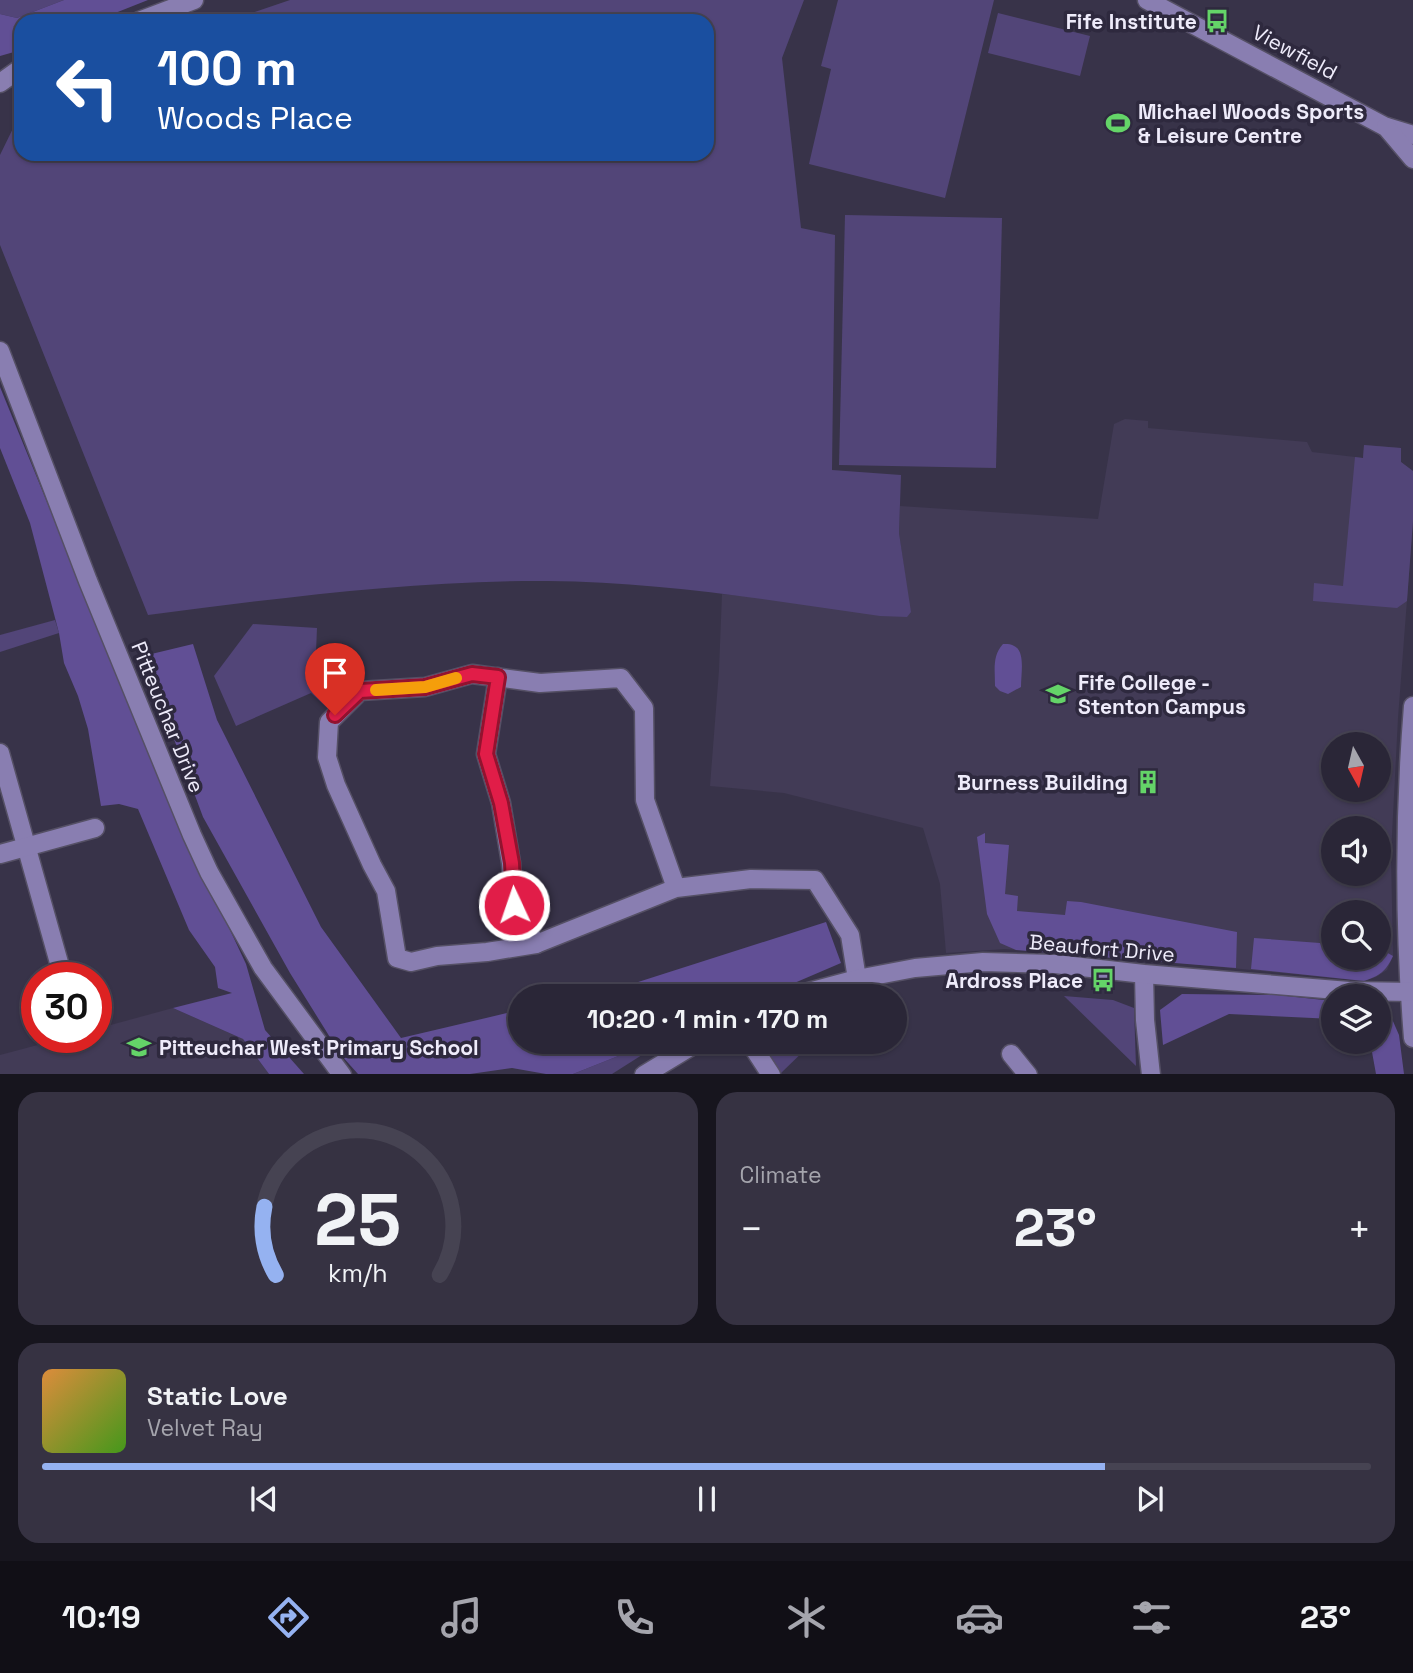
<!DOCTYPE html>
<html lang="en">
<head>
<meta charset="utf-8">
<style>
	:root { --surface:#2a2637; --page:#363242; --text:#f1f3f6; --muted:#a5a5ad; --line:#464352; --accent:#95b2f1 }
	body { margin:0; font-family:"Space Grotesk",sans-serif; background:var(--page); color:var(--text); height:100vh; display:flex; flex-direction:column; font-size:26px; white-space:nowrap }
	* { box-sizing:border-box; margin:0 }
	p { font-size:23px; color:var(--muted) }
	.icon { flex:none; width:38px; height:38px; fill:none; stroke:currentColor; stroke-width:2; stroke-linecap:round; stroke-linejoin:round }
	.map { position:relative; height:1074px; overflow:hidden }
	.drawer { display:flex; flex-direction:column; gap:18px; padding:18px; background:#17151e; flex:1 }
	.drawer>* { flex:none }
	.banner { position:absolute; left:14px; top:14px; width:700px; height:147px; border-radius:21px; box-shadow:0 2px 5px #0004,0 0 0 2px var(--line); background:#1a4fa0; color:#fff; overflow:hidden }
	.needle { width:46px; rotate:172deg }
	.fabs { position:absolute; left:1321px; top:732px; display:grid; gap:14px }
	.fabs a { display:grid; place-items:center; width:70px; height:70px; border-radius:50%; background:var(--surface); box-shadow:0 2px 5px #0004,0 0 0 2px var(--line); font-size:35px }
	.speed { position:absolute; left:21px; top:962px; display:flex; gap:14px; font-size:35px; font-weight:700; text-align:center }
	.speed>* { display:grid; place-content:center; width:91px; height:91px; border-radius:50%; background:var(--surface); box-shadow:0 2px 5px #0004,0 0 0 2px var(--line); line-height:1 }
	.speed .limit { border:10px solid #d22; background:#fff; color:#111 }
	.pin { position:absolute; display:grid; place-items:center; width:60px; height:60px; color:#fff; margin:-72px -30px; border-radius:50% 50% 50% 0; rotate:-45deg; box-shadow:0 0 7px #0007 }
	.pin .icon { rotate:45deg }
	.me { position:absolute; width:77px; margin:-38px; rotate:357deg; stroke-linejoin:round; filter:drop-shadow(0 0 5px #0008) }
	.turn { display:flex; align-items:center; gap:24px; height:147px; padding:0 28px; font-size:32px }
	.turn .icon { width:91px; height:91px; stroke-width:2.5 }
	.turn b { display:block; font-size:49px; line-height:60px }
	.big { font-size:52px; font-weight:800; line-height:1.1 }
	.drawer .card { flex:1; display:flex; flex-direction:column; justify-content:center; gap:10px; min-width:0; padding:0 24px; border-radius:21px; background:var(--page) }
	.drawer .dial { align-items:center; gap:0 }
	.dial svg { height:182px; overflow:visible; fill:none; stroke:var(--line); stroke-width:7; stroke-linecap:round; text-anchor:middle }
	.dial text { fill:var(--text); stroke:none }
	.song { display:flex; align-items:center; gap:21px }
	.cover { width:84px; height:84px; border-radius:10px; background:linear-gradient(135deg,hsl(30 70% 55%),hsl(100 70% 35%)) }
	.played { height:7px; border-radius:4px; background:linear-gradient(90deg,var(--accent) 80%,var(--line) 80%) }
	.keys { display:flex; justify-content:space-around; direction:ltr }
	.heat { display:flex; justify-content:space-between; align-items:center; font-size:38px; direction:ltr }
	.drawer .tiles { flex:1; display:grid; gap:18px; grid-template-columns:1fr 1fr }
	.card:last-child { grid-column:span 2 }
	.trip { position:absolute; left:508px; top:984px; width:399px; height:70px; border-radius:35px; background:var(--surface); box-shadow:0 2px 5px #0004,0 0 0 2px var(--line); font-weight:800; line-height:70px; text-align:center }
	.tabs { display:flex; height:112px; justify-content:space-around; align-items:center; background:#110f16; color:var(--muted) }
	.tabs .icon { width:49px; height:49px }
	.tabs .on { color:var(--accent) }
	.tabs b { font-size:32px; color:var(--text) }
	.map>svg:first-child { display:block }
	.built { fill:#423b56; fill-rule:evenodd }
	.green { fill:#524578 }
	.forest { fill:#614f95 }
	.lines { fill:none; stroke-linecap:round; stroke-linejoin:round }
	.minor-casing { stroke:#555065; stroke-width:21 }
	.minor { stroke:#897eb1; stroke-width:18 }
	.route-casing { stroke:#92132f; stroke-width:18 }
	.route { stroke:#e11d48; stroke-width:12 }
	.slow { stroke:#f59e0b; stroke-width:12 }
	.labels { text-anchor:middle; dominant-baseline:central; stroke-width:7; stroke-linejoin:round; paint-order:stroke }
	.poi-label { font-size:21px; font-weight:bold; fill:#eeebfa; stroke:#2e293e; text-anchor:end }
	.street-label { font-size:21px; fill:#eeebfa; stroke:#2e293e }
</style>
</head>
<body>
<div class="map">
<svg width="1413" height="1075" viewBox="0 0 1413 1075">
	<rect width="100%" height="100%" fill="#383349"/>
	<!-- built -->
	<g class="built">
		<path d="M1125 419 1148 421V428L1307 442 1312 452 1355 457 1363 458 1364 445 1401 448V462L1413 471V521L1398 718 1391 854 1393 956 1387 970 1376 977 1364 981 1119 957 1005 949 946 953 940 884 923 828 784 793 710 786 719 670 722 594 910 612 899 533 900 506 1098 519 1114 424ZM1334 744H1379V789H1334ZM1334 828H1379V873H1334ZM1334 912H1379V957H1334Z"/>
		<polygon points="173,1008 243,1039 269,1074 0,1074 0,1055 64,1038 96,1038 96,1029"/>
	</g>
	<!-- green -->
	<g class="green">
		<polygon points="0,0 64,0 17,18 0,14"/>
		<path d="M290 0H804L782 58 801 228 835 235 832 470 901 475 899 533 911 612 907 617 880 616C770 600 660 582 548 581 414 580 281 598 148 615L0 245V155L21 112V154H707V21H228Z"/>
		<polygon points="838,0 994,0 945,198 809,164 831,69 821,66"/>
		<polygon points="998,13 1090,36 1080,76 988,53"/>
		<polygon points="845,215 1002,218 996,468 839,465"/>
		<polygon points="1364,445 1401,448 1401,462 1413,471 1413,521 1407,601 1397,608 1313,601 1314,583 1343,586 1355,457 1363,458"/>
		<polygon points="55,620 59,633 0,652 0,635"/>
		<polygon points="253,624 317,628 315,677 347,703 335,715 311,693 236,726 214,676"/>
		<polygon points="1064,996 1113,1000 1134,1008 1136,1066"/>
		<polygon points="656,1041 664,1041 612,1074 573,1074"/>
		<polygon points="766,1041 814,1041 781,1073 766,1048"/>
	</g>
	<!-- forest -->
	<g class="forest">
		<polygon points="64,0 148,0 95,21 21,21 21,50 0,56 0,14 17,18"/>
		<polygon points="0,387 167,796 246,964 265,1030 304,1074 269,1074 243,1039 173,1008 232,993 218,988 215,967 189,930 138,809 119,804 101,806 88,729 78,696 64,663 59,633 30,523 0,448"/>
		<polygon points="193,644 217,720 321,927 401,1038 520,1010 520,1041 656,1041 573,1074 546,1074 512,1068 463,1075 358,1074 341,1055 290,973 203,817 143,656"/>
		<path d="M1003 644C1028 642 1021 669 1021 687L1008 694 1000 691 995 686C995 670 992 656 1003 644Z"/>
		<polygon points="985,833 985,843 1009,845 1005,894 1018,896 1017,911 1065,915 1067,901 1081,902 1237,932 1236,968 1016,950 1000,943 987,914 977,837"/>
		<polygon points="826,922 841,963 764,996 580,996 635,983"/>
		<path d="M1254 938 1333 944 1334 957H1379V948L1393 956C1386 971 1380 976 1364 981L1251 969Z"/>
		<polygon points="1182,994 1277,995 1333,1001 1333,1019 1229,1014 1163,1045 1160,1010"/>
		<polygon points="1379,1009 1389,1012 1399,1035 1404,1074 1376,1074 1370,1041 1379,1041"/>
	</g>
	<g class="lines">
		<!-- minor casing -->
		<g class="minor-casing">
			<g id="minor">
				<polyline points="1147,0 1384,126 1413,135"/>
				<polyline points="139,21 194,0"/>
				<polyline points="0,83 21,68"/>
				<polyline points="1386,127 1413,159"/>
				<polyline points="0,351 88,581 192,835 209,872 263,968 342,1075"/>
				<polyline points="498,677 486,754 501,803 511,863 514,905 536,944"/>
				<path d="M1413 706C1404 817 1404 927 1413 1038"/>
				<polyline points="0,753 63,977"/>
				<polyline points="0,854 95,828"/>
				<polyline points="676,888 645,800 644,708 621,678 540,683 472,674 425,687 360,691 329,722 327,757 336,785 372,865 386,891 397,958 411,962 437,956 487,952 536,944 676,888 751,879 815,880 850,935 857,979"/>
				<polyline points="1144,974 1145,1020 1151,1075"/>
				<polyline points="794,996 857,979 915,968 983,962 1055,964 1144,974 1349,991 1413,992"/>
				<polyline points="749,1041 771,1075"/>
				<polyline points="1011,1054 1028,1075"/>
				<polyline points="644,1075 700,1041"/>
			</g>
		</g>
		<!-- minor -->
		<use href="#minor" class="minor"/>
	</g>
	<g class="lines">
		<!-- route casing -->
		<g class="route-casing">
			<polyline id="route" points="335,715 360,691 425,687 472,674 498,677 486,754 501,803 512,863 514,905"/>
		</g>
		<!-- route -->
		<use href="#route" class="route"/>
		<!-- slow -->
		<polyline class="slow" points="376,690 425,687 456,678"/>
	</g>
	<!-- icons -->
	<defs>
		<g id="bus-bare" transform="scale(1.89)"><path d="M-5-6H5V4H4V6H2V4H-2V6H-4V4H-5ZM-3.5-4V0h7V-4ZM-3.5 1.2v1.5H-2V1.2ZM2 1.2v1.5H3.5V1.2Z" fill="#64d468" stroke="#2e293e" stroke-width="2.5" paint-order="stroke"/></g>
		<g id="stadium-bare" transform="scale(1.89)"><path d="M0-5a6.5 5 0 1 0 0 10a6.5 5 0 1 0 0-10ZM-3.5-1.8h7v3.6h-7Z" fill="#64d468" stroke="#2e293e" stroke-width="2.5" paint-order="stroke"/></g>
		<g id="university-bare" transform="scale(1.89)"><path d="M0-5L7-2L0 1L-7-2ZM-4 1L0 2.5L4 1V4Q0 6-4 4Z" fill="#64d468" stroke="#2e293e" stroke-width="2.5" paint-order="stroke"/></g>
		<g id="building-bare" transform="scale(1.89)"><path d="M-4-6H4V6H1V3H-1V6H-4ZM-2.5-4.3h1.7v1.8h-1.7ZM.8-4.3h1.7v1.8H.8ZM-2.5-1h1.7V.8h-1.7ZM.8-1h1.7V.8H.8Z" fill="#64d468" stroke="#2e293e" stroke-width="2.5" paint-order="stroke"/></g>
		<g id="school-bare" transform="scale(1.89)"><path d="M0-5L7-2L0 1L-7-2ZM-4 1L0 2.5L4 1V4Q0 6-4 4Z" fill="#64d468" stroke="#2e293e" stroke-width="2.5" paint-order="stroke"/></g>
	</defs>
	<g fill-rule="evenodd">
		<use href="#bus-bare" x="1217" y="21"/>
		<use href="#stadium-bare" x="1118" y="123"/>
		<use href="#university-bare" x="1058" y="694"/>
		<use href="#building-bare" x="1148" y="782"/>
		<use href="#bus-bare" x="1103" y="980"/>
		<use href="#school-bare" x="139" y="1047"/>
	</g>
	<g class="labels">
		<!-- poi labels -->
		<g class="poi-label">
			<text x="1197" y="21">Fife Institute</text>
			<text x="1138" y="111" text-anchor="start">Michael Woods Sports<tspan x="1138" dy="24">&amp; Leisure Centre</tspan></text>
			<text x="1078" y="682" text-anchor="start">Fife College -<tspan x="1078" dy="24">Stenton Campus</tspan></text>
			<text x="1128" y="782">Burness Building</text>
			<text x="1083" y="980">Ardross Place</text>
			<text x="159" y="1047" text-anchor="start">Pitteuchar West Primary School</text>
		</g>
		<!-- street labels -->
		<g class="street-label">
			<text transform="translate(1295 52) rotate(28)">Viewfield</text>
			<text transform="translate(168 717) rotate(68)">Pitteuchar Drive</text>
			<text transform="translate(1102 948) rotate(5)">Beaufort Drive</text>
		</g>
	</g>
</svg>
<div class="fabs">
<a><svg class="needle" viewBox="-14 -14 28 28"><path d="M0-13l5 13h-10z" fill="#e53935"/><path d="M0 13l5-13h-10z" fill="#a5a5ad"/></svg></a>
<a><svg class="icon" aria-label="sound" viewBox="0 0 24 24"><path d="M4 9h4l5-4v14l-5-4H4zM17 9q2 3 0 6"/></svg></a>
<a><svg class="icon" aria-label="search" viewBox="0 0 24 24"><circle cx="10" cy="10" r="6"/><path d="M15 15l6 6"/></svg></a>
<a><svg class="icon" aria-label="layers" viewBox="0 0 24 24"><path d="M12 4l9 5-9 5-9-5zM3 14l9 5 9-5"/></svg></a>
</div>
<div class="speed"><div class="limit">30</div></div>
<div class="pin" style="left:335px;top:715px;background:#d93025"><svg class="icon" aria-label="arrive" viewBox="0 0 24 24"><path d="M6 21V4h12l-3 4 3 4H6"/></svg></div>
<svg class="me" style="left:514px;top:905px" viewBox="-20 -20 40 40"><circle r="17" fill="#e11d48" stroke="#fff" stroke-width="3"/><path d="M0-11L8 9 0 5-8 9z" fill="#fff"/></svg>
<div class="trip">10:20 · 1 min · 170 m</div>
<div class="banner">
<div class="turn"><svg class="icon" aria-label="left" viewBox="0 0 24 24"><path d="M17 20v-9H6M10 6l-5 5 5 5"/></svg><div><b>100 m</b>Woods Place</div></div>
</div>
</div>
<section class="drawer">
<div class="tiles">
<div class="card dial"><svg viewBox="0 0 100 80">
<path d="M14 69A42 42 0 1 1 86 69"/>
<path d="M14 69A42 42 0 0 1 9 39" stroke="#95b2f1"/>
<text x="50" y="56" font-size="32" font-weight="700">25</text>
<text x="50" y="72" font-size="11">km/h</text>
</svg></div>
<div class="card"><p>Climate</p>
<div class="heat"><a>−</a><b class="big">23°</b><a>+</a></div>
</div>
<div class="card">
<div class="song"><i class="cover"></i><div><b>Static Love</b><p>Velvet Ray</p></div></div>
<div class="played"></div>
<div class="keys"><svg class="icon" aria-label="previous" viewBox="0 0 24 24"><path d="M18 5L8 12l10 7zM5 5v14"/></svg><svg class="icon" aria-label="pause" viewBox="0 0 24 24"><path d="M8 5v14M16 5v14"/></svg><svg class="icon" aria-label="next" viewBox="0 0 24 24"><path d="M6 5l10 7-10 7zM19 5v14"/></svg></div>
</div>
</div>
</section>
<nav class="tabs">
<b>10:19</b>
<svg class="icon on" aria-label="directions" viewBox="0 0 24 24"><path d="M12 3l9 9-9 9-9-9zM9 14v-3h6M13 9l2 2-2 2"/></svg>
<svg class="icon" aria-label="music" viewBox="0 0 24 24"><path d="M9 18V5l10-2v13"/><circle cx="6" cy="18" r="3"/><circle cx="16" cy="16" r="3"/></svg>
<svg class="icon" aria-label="phone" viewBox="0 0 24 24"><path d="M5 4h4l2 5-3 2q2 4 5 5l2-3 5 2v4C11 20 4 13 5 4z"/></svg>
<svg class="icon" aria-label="climate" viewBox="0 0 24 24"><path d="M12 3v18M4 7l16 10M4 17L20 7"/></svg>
<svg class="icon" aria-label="car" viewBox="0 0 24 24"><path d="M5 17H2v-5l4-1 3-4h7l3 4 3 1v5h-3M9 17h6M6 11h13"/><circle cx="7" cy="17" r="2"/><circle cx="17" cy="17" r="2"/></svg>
<svg class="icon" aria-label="filters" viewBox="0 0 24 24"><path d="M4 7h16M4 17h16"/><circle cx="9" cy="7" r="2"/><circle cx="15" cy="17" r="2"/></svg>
<b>23°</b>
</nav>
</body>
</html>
